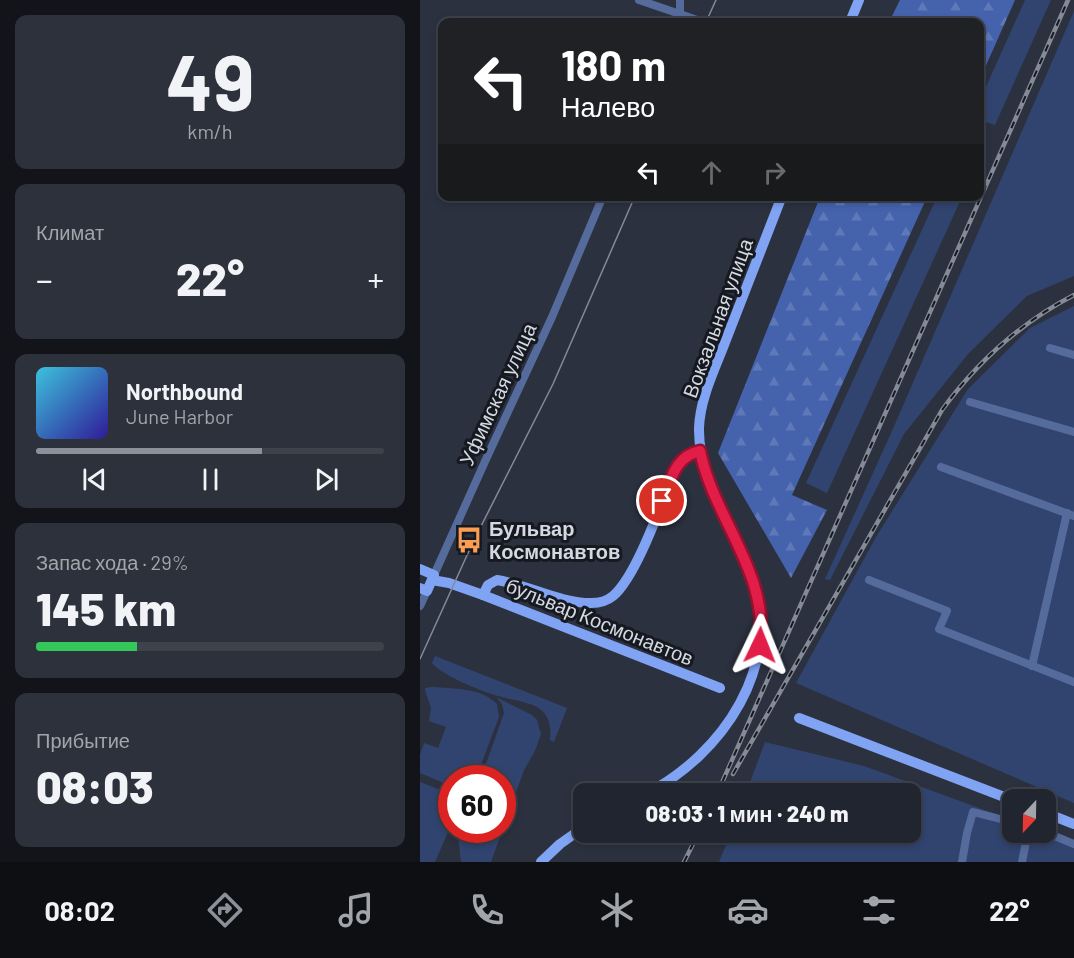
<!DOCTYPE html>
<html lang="ru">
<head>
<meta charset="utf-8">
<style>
	:root { --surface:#20252f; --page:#2d313b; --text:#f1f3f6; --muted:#a2a5aa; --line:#3d424b; --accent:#8c9099 }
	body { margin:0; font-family:Barlow,sans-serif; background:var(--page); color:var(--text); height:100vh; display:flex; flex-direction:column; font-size:22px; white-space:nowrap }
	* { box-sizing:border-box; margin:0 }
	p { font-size:20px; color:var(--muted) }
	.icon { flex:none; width:33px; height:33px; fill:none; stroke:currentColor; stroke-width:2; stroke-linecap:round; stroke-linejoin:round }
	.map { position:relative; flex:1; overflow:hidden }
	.details { display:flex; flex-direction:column; gap:15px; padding:15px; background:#12141a; width:420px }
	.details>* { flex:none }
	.guide { position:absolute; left:18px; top:18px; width:546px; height:183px; border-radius:12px; box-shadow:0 3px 9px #0003,0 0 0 2px var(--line); background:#202124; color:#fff; overflow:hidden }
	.needle { width:39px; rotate:202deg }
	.fabs { position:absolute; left:582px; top:789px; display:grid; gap:12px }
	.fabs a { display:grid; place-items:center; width:54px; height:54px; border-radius:12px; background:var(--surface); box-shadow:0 3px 9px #0003,0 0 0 2px var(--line); font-size:30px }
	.speed { position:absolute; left:18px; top:765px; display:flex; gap:12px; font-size:30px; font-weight:700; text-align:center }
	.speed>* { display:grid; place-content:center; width:78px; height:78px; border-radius:50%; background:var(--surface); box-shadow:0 3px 9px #0003,0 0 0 2px var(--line); line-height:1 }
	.speed .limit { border:9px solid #d22; background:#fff; color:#111 }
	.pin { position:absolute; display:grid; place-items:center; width:51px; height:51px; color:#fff; margin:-26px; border:3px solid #fff; border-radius:50%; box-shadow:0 2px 6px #0007 }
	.me { position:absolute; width:66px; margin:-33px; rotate:2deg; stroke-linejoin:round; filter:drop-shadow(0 0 4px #0008) }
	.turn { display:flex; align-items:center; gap:21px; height:126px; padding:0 24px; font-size:27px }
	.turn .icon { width:78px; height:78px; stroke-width:2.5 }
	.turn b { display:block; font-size:42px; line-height:51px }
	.lanes { display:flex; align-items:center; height:57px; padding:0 24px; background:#0003; justify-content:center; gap:30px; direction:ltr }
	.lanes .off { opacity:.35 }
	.big { font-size:45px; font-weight:800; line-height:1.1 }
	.details .widget { flex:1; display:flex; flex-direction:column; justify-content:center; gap:9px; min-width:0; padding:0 21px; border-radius:12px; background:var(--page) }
	.details .dial { align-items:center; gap:0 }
	.dial b { font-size:78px; line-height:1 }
	.song { display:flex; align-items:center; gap:18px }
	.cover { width:72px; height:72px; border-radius:9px; background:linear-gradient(135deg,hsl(190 70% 55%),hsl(250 70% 35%)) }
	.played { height:6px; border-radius:3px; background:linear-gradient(90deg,var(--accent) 65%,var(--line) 65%) }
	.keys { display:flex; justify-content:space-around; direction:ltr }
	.heat { display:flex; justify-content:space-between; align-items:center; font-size:33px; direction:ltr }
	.charge { height:9px; border-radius:4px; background:linear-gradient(90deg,#34c759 29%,var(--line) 0) }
	.trip { position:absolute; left:153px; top:783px; width:348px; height:60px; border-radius:12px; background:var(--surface); box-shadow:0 3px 9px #0003,0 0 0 2px var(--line); font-weight:800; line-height:60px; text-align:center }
	.dock { display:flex; height:96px; justify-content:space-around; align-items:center; background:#0d0f13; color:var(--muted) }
	.dock .icon { width:42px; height:42px }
	.dock .on { color:var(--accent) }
	.dock b { font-size:27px; color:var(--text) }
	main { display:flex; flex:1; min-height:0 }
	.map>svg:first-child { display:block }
	.green { fill:#314470 }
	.forest { fill:url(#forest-firs) }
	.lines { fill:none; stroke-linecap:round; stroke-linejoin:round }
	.minor { stroke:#556b9c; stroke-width:8 }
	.major { stroke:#81a3f4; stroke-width:10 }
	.tram { stroke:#858b96; stroke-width:1.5 }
	.rail-casing { stroke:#858b96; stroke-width:4.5 }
	.rail { stroke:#161920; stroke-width:2; stroke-dasharray:7; stroke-linecap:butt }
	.route-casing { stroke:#92132f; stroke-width:15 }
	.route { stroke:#e11d48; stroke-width:10 }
	.labels { text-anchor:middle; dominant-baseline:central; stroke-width:6; stroke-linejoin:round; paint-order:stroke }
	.street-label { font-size:20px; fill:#d3d8e1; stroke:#161920 }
	.poi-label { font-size:20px; font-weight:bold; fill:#d3d8e1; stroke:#161920; text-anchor:start }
</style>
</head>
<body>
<main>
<section class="details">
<div class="widget dial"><b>49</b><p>km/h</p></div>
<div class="widget"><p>Климат</p>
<div class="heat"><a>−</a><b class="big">22°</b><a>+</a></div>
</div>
<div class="widget">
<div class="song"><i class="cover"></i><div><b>Northbound</b><p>June Harbor</p></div></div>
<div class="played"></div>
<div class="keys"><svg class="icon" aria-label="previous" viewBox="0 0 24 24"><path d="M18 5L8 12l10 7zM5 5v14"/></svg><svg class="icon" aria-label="pause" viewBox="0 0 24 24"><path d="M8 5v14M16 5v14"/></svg><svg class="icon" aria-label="next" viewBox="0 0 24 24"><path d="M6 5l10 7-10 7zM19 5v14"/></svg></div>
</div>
<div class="widget"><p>Запас хода · 29%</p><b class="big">145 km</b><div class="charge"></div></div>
<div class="widget"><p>Прибытие</p><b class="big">08:03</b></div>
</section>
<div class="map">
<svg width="654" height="862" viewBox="0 0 654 862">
	<defs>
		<pattern id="forest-firs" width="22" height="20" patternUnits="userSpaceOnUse" patternTransform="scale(1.5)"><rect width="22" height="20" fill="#4562ac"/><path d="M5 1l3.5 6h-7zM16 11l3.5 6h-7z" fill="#5f78b7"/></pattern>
	</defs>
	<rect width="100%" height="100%" fill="#2b313f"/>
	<!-- green -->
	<g class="green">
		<polygon points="605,0 631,0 575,125 560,120 560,100"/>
		<polygon points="654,11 654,276 607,296 548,354 484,434 410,580 405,579 472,431"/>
		<polygon points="517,197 542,197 407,493 386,483"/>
		<polygon points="654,306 654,803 376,683 456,537 548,389 610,328"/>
		<path d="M15 656 147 708 134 742 130 740C134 702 107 704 78 696 61 691 23 676 12 663Z"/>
		<path d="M12 687C33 689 61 687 77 704L79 717 56 778H32L31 786 0 773V755L4 743 18 748 26 727 9 721 11 708 5 690V688Z"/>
		<polygon points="76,697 112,715 117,720 121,734 115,751 104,770 71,862 41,862 38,835 41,830 82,830 82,778 61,778 84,713 82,704"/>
		<polygon points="345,742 444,766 592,820 592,832 626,832 654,843 654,862 299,862 311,833 490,832 490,794 326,793"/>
		<polygon points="0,782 23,791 31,798 31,825 15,862 0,862"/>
	</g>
	<!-- forest -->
	<g class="forest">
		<polygon points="480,0 595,0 560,79 560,22 469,22"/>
		<polygon points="400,197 507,197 372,495 407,510 371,578 298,453"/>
	</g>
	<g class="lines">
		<!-- minor -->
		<g class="minor">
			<polyline points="219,0 283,22"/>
			<polyline points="256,22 260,14 260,0"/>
			<polyline points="630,348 654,355"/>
			<polyline points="550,402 654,432"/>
			<polyline points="521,467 654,516"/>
			<polyline points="14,575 67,457 132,317 183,196"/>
			<polyline points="449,580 527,611 519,629 654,682"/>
			<polyline points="0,606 7,591"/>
			<polyline points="612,666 647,513"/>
			<polyline points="625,832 654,844"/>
			<polyline points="542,862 547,833 553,812 592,822"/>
			<polyline points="602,862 608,832"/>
		</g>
		<!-- major -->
		<g class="major">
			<polyline points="430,22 439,0"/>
			<polyline points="0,569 14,575 7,591 0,588"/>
			<polyline points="12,580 29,583 63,595 300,688"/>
			<path d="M63 595 68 585 77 580C109 585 139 603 171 603 179 603 187 601 193 596 217 576 243 499 256 468L266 456 280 451"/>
			<polyline points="379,718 592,800"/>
			<path d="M226 794C303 754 364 665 332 576 314 527 278 482 279 428 280 399 294 371 304 345 323 295 343 246 362 196"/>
			<polyline points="626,813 654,824"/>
			<polyline points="121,862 140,844 164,827"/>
		</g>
		<!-- tram -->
		<g class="tram">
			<polyline points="286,22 296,0"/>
			<polyline points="0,659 53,542 133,384 215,196"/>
		</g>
		<!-- rail casing -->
		<g class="rail-casing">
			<g id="rail">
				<path d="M313 774 522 410C558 361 600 323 654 295"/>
				<polyline points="297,794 648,0"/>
				<polyline points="264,862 279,832"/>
			</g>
		</g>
		<!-- rail -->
		<use href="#rail" class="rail"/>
	</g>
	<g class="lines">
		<!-- route casing -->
		<g class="route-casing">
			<path id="route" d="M242 501C251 480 255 456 280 451 294 519 349 572 340 645"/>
		</g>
		<!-- route -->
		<use href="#route" class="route"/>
	</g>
	<!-- icons -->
	<defs>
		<g id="bus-bare" transform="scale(2.07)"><path d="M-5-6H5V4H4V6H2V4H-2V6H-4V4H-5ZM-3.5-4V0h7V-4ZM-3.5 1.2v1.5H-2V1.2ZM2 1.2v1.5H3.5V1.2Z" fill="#fc9d54" stroke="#161920" stroke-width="2.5" paint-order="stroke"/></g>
	</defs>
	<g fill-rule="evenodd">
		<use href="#bus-bare" x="49" y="540"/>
	</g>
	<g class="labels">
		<!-- street labels -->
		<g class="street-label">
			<text transform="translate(297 318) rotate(-70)">Вокзальная улица</text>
			<text transform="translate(77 394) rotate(-65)">Уфимская улица</text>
			<text transform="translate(180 621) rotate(22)">бульвар Космонавтов</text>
		</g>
		<!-- poi labels -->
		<g class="poi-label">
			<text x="69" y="528">Бульвар<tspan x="69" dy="23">Космонавтов</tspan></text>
		</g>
	</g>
</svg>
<div class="fabs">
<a><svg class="needle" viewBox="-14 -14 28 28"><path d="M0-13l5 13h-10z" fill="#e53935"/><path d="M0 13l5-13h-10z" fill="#a2a5aa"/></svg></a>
</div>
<div class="speed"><div class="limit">60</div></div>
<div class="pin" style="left:242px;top:501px;background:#d93025"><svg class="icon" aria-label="arrive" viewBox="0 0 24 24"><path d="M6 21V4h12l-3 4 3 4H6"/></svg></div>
<svg class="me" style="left:340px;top:645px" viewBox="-20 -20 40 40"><path d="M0-17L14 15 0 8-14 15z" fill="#e11d48" stroke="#fff" stroke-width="4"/></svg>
<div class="trip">08:03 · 1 мин · 240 m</div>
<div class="guide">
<div class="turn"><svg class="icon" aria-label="left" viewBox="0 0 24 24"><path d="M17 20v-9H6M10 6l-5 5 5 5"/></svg><div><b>180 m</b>Налево</div></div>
<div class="lanes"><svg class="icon" aria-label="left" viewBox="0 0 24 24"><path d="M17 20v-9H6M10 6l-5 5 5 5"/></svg><svg class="icon off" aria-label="ahead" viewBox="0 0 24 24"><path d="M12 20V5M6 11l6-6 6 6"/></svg><svg class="icon off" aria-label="right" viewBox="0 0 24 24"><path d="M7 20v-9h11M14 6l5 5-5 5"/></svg></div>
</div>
</div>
</main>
<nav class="dock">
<b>08:02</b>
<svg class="icon on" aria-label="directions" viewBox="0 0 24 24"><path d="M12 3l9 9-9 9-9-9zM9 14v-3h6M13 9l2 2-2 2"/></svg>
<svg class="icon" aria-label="music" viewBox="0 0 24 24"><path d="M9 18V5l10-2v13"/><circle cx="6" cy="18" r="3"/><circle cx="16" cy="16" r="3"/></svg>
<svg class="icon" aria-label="phone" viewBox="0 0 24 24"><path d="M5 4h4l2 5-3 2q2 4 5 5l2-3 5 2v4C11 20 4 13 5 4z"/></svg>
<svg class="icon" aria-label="climate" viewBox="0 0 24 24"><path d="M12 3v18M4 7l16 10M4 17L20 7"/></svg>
<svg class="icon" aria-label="car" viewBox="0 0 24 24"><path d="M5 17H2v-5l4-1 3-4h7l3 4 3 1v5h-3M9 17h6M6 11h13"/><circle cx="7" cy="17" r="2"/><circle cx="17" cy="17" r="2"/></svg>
<svg class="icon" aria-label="filters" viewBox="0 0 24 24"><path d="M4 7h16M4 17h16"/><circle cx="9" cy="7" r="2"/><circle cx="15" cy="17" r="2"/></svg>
<b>22°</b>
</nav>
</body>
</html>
